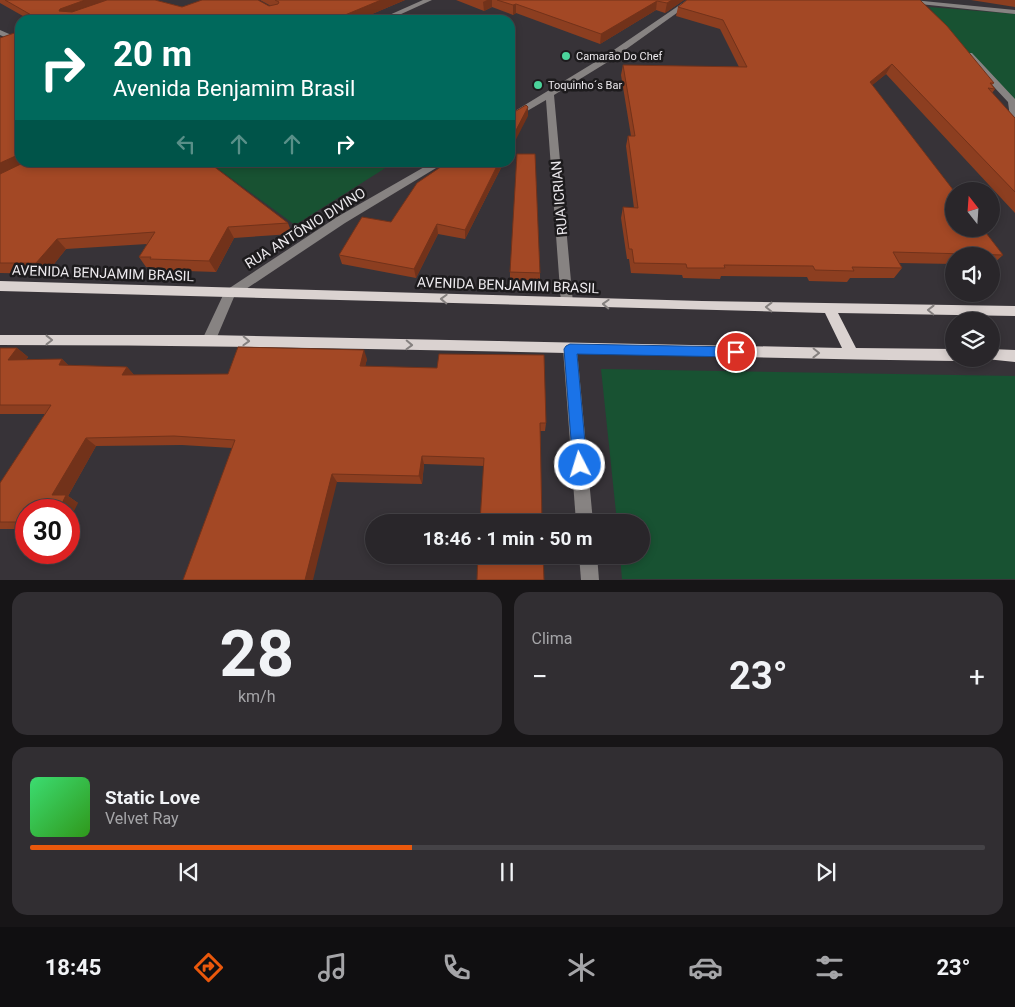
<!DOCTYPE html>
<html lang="pt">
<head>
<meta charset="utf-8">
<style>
	:root { --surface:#29262a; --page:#312e32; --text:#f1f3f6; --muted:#a5a5a8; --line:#454347; --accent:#ea580c }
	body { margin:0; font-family:Roboto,sans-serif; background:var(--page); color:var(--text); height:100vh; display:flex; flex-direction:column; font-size:19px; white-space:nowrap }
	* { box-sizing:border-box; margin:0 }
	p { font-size:16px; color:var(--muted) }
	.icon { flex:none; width:28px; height:28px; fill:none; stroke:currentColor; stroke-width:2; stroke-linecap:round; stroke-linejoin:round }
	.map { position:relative; height:580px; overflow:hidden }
	.drawer { display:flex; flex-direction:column; gap:12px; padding:12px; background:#171517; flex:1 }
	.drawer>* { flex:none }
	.banner { position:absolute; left:15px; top:15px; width:500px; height:152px; border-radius:15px; box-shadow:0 2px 8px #0003,0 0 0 1px var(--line); background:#00695c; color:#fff; overflow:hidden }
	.needle { width:32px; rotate:343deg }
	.tools { position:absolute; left:945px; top:182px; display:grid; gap:10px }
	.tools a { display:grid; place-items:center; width:55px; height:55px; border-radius:50%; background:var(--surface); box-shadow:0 2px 8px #0003,0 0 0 1px var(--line); font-size:25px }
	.speed { position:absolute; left:15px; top:499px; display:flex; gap:10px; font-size:25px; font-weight:700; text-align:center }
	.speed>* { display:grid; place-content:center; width:65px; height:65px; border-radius:50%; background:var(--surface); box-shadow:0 2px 8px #0003,0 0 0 1px var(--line); line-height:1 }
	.speed .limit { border:8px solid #d22; background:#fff; color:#111 }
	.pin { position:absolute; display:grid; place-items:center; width:42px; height:42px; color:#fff; margin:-21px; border:2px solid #fff; border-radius:50%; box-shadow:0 1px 5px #0007 }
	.me { position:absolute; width:55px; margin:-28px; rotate:355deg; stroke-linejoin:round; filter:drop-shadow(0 0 4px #0008) }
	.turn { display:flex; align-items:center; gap:18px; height:105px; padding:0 15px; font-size:22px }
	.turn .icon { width:65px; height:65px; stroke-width:2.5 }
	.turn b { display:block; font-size:35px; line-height:42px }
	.lanes { display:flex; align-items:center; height:48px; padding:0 15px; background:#0003; justify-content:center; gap:25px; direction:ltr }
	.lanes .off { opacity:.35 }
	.big { font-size:38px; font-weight:700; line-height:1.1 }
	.drawer .widget { flex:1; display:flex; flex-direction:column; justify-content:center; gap:8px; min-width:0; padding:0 18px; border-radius:15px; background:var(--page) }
	.drawer .dial { align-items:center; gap:0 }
	.dial b { font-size:65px; line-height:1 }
	.song { display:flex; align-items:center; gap:15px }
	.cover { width:60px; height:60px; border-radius:8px; background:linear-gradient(135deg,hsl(140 70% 55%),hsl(110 70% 35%)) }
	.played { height:5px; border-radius:2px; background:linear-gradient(90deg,var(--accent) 40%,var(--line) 40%) }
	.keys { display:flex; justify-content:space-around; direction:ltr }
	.heat { display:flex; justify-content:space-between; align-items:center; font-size:28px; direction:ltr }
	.drawer .tiles { flex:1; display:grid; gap:12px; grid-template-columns:1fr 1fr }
	.widget:last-child { grid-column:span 2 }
	.trip { position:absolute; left:365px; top:514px; width:285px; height:50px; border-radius:25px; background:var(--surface); box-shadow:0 2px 8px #0003,0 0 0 1px var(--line); font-weight:700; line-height:50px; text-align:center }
	.tab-bar { display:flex; height:80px; justify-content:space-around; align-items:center; background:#100f11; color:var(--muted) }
	.tab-bar .icon { width:35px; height:35px }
	.tab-bar .current { color:var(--accent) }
	.tab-bar b { font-size:22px; color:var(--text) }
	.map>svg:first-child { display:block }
	.green { fill:#185232 }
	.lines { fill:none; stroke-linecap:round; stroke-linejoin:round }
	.minor { fill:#878382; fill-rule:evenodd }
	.major { fill:#dad2d0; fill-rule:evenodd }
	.wall { fill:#8c3e20 }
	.shaded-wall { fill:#72321a }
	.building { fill:#a34825; stroke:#72321a }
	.oneway { stroke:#85807f }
	.route { fill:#1a73e8; stroke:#114b97 }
	.poi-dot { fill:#4bd49b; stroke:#1d1b1d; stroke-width:2 }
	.labels { text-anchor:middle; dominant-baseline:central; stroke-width:5; stroke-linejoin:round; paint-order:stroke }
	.far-poi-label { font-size:11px; fill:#ece9ed; stroke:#1d1b1d; text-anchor:start }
	.street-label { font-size:14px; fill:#ece9ed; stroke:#1d1b1d }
</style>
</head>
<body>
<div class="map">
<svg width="1015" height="580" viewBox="0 0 1015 580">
	<rect width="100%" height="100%" fill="#373338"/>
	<!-- green -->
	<g class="green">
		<polygon points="929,7 1015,14 1015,108"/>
		<polygon points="395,162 295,225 210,163 210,162"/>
		<polygon points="601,369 1015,376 1015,579 622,579 620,555 641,555 641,522 617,522"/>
	</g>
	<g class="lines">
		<!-- minor -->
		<g class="minor">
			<polygon points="423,0 432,0 388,20 378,20"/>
			<polygon points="687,0 695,0 611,60 554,95 573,303 572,306 562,306 561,303 546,100 510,121 510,114 605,56"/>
			<polygon points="913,0 1015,10 1015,14 910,3 910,1"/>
			<polygon points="0,30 16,37 17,39 13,41 0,35"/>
			<polygon points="966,53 972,53 1015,99 1015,120 1010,117 1008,102 966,57"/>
			<polygon points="433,162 446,162 345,223 234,297 214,344 209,345 204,344 202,340 225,291 337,217"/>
			<polygon points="570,343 575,345 577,349 593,522 576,522 563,349 565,345"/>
			<polygon points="579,555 597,555 599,580 581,580"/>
		</g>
		<!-- major -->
		<g class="major">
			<path d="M0 281 702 301 1015 306V316L838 313 856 348 954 349V359H959L954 361C636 356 318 345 0 345V335H209L842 348 825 313 0 291Z"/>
			<polygon points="991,349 1015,350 1015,362 986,359 991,359"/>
		</g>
	</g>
	<!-- wall -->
	<g class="wall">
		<polygon points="0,0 155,0 182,7 271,6 260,0 405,0 358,20 30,20 0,3"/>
		<polygon points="456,0 684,0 665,13 656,10 600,44 516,13 513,15 492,7 484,11"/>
		<polygon points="971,0 1015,0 1015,7"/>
		<polygon points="678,7 994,83 992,85 995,89 992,93 1015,118 1015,213 886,74 872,85 1003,255 992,265 991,265 991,256 954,256 954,264 899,263 902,268 894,278 850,278 847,282 809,281 807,277 721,276 720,279 683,278 682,275 631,273 629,259 627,259 621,218 623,207 634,208 626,146 628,136 631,136 621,75 623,65 739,67 720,29 676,16"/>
		<polygon points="0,38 20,162 288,223 292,234 234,238 216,272 157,270 155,268 146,267 139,257 147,244 66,249 46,274 0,273"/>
		<polygon points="448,162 504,162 465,239 438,234 416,278 342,264 339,255 391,222"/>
		<polygon points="510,272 540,273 540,280 510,280"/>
		<polygon points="0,348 17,348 28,357 26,360 62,359 68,365 127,367 134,375 228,374 367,359 365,366 546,423 545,431 540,431 484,466 424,464 422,484 337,482 232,448 182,445 96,446 68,496 78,503 26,510 26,529 0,529 0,483 45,414 0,414"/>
	</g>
	<!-- shaded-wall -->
	<g class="shaded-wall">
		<polygon points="85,0 116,0 65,18 59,11 60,9"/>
		<polygon points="381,0 405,0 358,20 333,20"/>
		<polygon points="487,0 492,0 492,7 484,11 483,2"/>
		<polygon points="672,0 684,0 665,13 667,3"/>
		<polygon points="657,1 656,10 600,44 601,34"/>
		<polygon points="516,4 516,13 513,15 513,5"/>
		<polygon points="892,64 886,74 864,92 870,82"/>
		<polygon points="528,107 528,116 510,151 510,142"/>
		<polygon points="20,154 20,162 34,162 0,178 0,163"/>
		<polygon points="499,162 504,162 465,239 465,230"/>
		<polygon points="437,224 438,234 416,278 414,269"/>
		<polygon points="228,227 234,238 216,272 209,261"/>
		<polygon points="57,239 66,249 46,274 36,263"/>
		<polygon points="17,348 28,357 20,369 8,360"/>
		<polygon points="364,350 367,359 363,375 360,366"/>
		<polygon points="62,359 72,369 59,365"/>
		<polygon points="127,367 135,376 122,375"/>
		<polygon points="86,438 96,446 68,496 78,503 69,521 69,510 59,510 52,495"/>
		<polygon points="422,456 424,464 422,484 419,476"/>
		<polygon points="332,474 337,482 313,580 305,580"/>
	</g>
	<!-- building -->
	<g class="building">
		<polygon points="5,0 85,0 60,9 59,11 72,12 107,0 155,0 182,7 202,0 258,0 269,6 278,4 279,2 275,0 381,0 333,20 40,20"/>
		<polygon points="497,0 672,0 667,3 657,1 601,34 516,4 513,5"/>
		<polygon points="687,0 920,0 947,26 994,83 990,83 995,89 988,88 1015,118 1015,192 892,64 870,82 954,191 954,229 983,229 1003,255 893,252 902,268 852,267 854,271 815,270 813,266 724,265 725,268 687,268 686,264 634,263 632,249 629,249 623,207 638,208 628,136 635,136 623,65 747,67 723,20 678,7"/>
		<polygon points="20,31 20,154 0,163 0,38"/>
		<polygon points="526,105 528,107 510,142 510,117 516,111"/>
		<polygon points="517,154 535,154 540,273 510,272"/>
		<polygon points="25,162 208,162 288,223 228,227 209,261 150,259 151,257 139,257 155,232 57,239 36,263 0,263 0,174"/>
		<polygon points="448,162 499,162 465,230 437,224 414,269 339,255 362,217 391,222 417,183"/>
		<polygon points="238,347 364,350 360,366 437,368 439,354 544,355 546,423 540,423 542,522 480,522 484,458 422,456 419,476 332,474 305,580 183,580 235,440 174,436 86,438 52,495 66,495 59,510 26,510 26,522 0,522 0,483 51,405 0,405 0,348 17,348 8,360 62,359 59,365 127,367 122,375 228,374"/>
		<polygon points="478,555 543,555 544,580 477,580"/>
	</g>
	<!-- one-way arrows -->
	<defs><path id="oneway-chevron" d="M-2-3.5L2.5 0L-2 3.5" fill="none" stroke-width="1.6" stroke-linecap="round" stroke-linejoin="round" transform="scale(1.25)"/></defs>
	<g class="oneway">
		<use href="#oneway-chevron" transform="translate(444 299) rotate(-178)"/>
		<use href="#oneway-chevron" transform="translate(606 304) rotate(-178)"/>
		<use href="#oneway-chevron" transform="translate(769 307) rotate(-179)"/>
		<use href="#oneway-chevron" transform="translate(931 310) rotate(-179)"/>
		<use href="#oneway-chevron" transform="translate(49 340)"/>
		<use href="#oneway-chevron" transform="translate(246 341) rotate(2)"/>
		<use href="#oneway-chevron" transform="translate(409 345) rotate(2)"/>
		<use href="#oneway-chevron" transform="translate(816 353) rotate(1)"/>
	</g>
	<!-- route -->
	<polygon class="route" points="570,344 736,347 741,348 743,352 741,356 736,357 577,354 587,465 585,470 580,472 575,470 573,465 564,349 566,346"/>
	<!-- markers -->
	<g class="poi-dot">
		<circle cx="566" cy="56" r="5"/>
		<circle cx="538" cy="85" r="5"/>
	</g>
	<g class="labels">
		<!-- far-poi labels -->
		<g class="far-poi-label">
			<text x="576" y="56">Camarão Do Chef</text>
			<text x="548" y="85">Toquinho´s Bar</text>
		</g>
		<!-- street labels -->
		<g class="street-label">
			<text transform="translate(559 198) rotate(-95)">RUA ICRIAN</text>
			<text transform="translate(305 228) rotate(-32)">RUA ANTÔNIO DIVINO</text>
			<text transform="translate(103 273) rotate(2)">AVENIDA BENJAMIM BRASIL</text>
			<text transform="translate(508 285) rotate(2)">AVENIDA BENJAMIM BRASIL</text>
		</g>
	</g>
</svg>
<div class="tools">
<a><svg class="needle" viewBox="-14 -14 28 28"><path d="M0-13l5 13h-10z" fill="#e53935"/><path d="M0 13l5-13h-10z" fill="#a5a5a8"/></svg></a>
<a><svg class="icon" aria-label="sound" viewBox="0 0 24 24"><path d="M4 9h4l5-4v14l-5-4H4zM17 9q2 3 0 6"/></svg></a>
<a><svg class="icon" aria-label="layers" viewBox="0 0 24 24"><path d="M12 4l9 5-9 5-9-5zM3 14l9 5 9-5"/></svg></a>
</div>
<div class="speed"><div class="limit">30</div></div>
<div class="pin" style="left:736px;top:352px;background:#d93025"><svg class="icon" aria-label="arrive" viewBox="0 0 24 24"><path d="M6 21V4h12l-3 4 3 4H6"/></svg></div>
<svg class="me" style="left:580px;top:465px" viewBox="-20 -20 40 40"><circle r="17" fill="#1a73e8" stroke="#fff" stroke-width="3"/><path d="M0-11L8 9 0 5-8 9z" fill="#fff"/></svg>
<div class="trip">18:46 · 1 min · 50 m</div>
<div class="banner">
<div class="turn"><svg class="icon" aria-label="right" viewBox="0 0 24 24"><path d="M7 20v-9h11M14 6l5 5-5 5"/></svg><div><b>20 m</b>Avenida Benjamim Brasil</div></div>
<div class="lanes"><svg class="icon off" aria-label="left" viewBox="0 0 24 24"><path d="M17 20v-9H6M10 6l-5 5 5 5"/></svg><svg class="icon off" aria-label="ahead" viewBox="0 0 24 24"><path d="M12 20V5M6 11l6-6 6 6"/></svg><svg class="icon off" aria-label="ahead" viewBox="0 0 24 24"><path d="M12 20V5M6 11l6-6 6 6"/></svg><svg class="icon" aria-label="right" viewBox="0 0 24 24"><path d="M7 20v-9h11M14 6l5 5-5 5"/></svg></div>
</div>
</div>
<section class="drawer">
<div class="tiles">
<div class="widget dial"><b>28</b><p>km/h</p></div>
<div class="widget"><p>Clima</p>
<div class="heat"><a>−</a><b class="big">23°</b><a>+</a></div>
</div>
<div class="widget">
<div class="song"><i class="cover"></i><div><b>Static Love</b><p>Velvet Ray</p></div></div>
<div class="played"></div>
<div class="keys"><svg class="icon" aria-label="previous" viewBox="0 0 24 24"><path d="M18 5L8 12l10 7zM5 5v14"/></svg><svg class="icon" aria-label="pause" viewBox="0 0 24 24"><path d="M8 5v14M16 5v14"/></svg><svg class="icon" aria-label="next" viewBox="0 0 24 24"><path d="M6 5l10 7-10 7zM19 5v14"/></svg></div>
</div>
</div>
</section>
<nav class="tab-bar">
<b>18:45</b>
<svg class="icon current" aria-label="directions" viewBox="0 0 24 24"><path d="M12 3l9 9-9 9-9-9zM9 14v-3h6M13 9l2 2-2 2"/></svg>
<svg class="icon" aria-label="music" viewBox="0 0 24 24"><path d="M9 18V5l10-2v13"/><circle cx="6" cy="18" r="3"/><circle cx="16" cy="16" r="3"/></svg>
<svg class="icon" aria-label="phone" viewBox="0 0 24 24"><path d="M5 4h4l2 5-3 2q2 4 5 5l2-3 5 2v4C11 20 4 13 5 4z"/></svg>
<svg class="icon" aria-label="climate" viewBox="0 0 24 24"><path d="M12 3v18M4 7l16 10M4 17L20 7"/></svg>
<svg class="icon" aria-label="car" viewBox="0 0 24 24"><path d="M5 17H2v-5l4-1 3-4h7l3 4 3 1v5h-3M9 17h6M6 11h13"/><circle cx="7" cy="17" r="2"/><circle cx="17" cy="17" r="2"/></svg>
<svg class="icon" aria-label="filters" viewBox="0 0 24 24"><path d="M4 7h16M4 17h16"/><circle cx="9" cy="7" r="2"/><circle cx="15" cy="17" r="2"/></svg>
<b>23°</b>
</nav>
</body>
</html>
